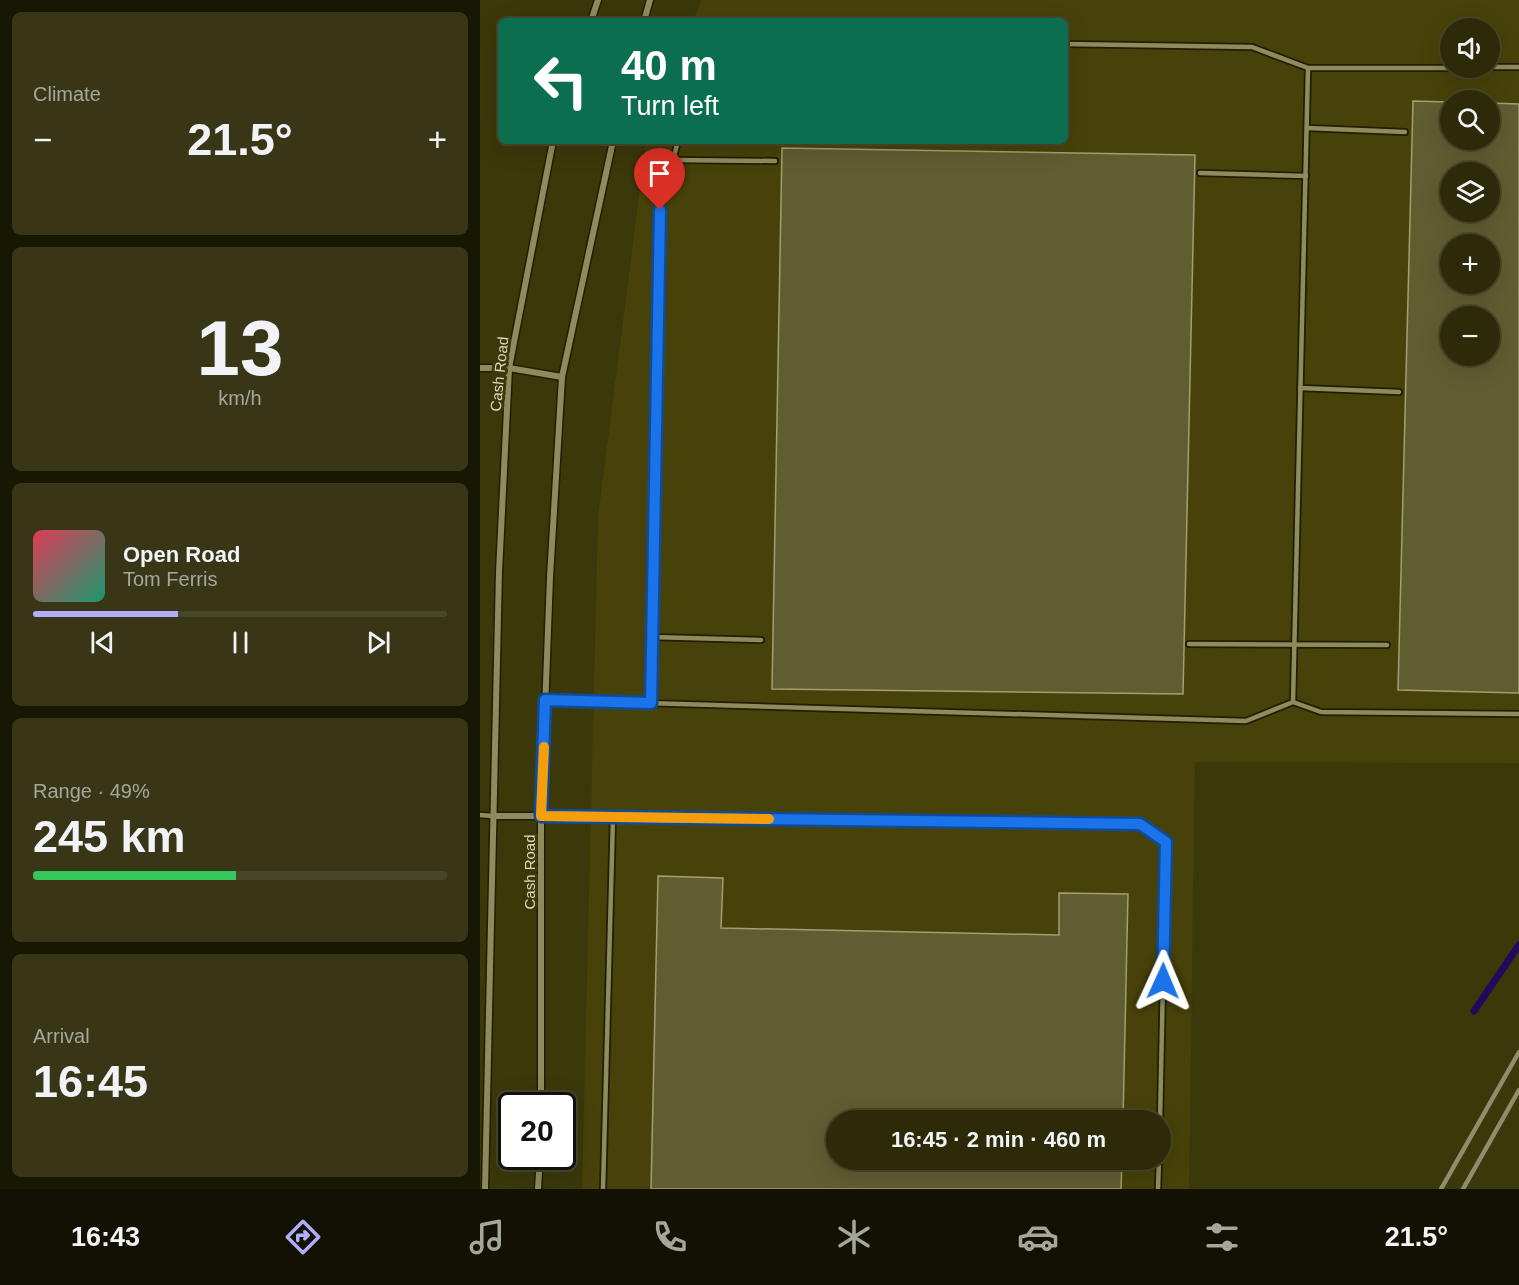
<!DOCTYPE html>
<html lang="en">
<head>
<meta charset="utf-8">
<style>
	:root { --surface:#2c2a08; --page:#383616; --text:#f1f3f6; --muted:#a6a79c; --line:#484629; --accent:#b0aefa }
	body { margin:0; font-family:Helvetica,sans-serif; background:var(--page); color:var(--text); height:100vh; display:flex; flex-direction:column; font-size:22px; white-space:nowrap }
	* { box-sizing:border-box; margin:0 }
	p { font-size:20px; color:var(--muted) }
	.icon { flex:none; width:33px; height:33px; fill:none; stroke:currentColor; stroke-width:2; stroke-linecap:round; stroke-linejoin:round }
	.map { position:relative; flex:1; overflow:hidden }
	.sheet { display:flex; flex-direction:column; gap:12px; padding:12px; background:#181704; width:480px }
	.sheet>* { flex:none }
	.guide { position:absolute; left:18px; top:18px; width:570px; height:126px; border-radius:9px; box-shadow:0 6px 24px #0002,0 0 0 2px var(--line); background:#0b6e4f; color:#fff; overflow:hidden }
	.controls { position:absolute; left:960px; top:18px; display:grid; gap:12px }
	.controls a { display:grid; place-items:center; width:60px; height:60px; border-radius:50%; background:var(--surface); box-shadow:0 6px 24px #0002,0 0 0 2px var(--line); font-size:30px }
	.speed { position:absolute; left:18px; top:1092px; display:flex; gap:12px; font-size:30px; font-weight:700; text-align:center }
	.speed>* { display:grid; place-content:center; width:78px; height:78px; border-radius:50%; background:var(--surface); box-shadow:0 6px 24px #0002,0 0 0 2px var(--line); line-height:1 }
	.speed .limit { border:3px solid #111; border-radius:9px; background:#fff; color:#111 }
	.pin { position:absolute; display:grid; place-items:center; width:51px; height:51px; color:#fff; margin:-62px -26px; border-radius:50% 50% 50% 0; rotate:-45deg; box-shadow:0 0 6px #0007 }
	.pin .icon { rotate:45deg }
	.me { position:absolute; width:66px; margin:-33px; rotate:1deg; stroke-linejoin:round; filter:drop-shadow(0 0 4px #0008) }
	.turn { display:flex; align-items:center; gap:21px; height:126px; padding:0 24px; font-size:27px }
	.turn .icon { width:78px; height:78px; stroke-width:2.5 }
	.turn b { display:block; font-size:42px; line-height:51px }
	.big { font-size:45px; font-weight:700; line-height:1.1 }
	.sheet .card { flex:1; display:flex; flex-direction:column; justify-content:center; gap:9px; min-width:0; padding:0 21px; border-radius:9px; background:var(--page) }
	.sheet .dial { align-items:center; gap:0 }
	.dial b { font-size:78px; line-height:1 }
	.song { display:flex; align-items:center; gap:18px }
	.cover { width:72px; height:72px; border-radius:9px; background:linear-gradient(135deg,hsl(350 70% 55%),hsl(160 70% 35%)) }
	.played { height:6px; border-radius:3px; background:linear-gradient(90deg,var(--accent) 35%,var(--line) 35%) }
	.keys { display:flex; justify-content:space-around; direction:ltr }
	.heat { display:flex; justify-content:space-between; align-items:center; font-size:33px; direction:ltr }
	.charge { height:9px; border-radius:4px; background:linear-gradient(90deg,#34c759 49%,var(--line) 0) }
	.trip { position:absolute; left:346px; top:1110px; width:345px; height:60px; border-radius:30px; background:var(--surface); box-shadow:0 6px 24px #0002,0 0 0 2px var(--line); font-weight:700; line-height:60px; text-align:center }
	.menu { display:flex; height:96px; justify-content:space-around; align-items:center; background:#121103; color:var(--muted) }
	.menu .icon { width:42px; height:42px }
	.menu .on { color:var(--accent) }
	.menu b { font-size:27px; color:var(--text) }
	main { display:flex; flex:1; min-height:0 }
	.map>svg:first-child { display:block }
	.built { fill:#474209; fill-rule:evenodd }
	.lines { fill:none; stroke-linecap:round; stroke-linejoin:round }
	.stream { stroke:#230860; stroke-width:7 }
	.building { fill:#605d31; stroke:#a29f71; stroke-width:1.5; fill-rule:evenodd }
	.lane-casing { stroke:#221f00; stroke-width:8 }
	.street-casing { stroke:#221f00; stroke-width:9 }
	.lane { stroke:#8e8b5e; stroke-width:4.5 }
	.street { stroke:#8e8b5e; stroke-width:6 }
	.rail { stroke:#8f8d6b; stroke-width:4.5 }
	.route-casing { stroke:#114b97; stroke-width:15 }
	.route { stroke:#1a73e8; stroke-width:10 }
	.slow { stroke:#f59e0b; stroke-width:10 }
	.labels { text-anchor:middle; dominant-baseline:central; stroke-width:6; stroke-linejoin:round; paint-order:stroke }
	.street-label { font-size:15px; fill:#dad9c1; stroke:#3b380a }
</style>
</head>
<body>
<main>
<section class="sheet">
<div class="card"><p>Climate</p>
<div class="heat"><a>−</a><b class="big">21.5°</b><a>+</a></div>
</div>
<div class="card dial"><b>13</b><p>km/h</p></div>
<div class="card">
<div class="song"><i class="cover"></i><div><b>Open Road</b><p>Tom Ferris</p></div></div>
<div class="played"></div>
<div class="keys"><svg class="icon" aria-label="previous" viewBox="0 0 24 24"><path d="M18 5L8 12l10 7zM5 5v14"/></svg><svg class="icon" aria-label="pause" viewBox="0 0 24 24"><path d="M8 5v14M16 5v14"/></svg><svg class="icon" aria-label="next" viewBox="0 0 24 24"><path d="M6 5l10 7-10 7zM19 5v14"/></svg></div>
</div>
<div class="card"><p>Range · 49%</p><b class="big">245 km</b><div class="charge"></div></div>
<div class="card"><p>Arrival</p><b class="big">16:45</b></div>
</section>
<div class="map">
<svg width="1039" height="1189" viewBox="0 0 1039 1189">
	<rect width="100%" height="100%" fill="#3b380a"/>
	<!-- built -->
	<path class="built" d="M222 0H1039V763L715 762 709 1189H102L118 517 166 141H585V21H213ZM970 28H1010V68H970ZM970 100H1010V140H970ZM970 172H1010V212H970ZM970 244H1010V284H970ZM970 316H1010V356H970ZM357 1120H681V1160H357Z"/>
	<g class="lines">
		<!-- stream -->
		<polyline class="stream" points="994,1011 1039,945"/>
	</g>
	<!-- building -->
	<g class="building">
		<path d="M933 101 970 102V140H1010V103L1039 104V693L918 690ZM970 172H1010V212H970ZM970 244H1010V284H970ZM970 316H1010V356H970Z"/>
		<polygon points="302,148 715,155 703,694 292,689"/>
		<polygon points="178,876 243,878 241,928 579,935 579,893 648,894 643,1120 357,1120 357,1160 642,1160 641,1189 171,1189"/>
	</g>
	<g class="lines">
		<!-- lane casing -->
		<g class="lane-casing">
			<g id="lane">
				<polyline points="1010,67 1039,67"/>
				<polyline points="828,68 976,68"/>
				<polyline points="827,128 925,132"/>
				<polyline points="193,160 295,161"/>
				<polyline points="720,173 826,176"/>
				<polyline points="820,388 919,392"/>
				<polyline points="171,637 281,640"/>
				<polyline points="709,644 907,645"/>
				<polyline points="65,700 766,721 813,702 828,68 772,47 585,44"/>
				<polyline points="813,702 841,712 1039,714"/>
				<polyline points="171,703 180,210 198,141"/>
				<polyline points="0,815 13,816"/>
				<polyline points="61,816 660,824 686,842 680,1120"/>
				<polyline points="123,1189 133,817"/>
				<polyline points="678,1189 679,1160"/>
			</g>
		</g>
		<!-- street casing -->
		<g class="street-casing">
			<g id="street">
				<polyline points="111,21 118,0"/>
				<polyline points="164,21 170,0"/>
				<polyline points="0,368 29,368 82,377"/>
				<polyline points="13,816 61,816"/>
				<polyline points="61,1106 61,816 70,577 82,377 133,141"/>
				<polyline points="5,1189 19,572 29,368 73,141"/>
				<polyline points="58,1189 60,1156"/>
			</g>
		</g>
		<!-- lane -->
		<use href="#lane" class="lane"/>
		<!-- street -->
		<use href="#street" class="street"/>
		<!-- rail -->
		<g class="rail">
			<polyline points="961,1189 1039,1052"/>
			<polyline points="983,1189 1039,1090"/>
		</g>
	</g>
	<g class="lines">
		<!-- route casing -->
		<g class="route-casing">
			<polyline id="route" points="180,210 171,703 65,700 61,816 660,824 686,842 683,981"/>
		</g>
		<!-- route -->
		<use href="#route" class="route"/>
		<!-- slow -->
		<polyline class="slow" points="64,747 61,816 289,819"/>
	</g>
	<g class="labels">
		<!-- street labels -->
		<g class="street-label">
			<text transform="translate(19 374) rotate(-84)">Cash Road</text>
			<text transform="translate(49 872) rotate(-90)">Cash Road</text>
		</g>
	</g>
</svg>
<div class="controls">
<a><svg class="icon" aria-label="sound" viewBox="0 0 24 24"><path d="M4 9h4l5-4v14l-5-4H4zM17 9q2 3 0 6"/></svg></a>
<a><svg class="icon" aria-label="search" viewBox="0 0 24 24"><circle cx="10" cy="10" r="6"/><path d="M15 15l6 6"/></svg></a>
<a><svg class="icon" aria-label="layers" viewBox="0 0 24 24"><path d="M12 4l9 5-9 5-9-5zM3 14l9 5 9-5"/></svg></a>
<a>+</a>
<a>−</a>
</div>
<div class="speed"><div class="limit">20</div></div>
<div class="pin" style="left:180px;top:210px;background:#d93025"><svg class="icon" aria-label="arrive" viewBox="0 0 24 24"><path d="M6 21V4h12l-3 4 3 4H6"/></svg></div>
<svg class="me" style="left:683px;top:981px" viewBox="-20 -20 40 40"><path d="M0-17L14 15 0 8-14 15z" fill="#1a73e8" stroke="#fff" stroke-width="4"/></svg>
<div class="trip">16:45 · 2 min · 460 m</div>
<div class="guide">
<div class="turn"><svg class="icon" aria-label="left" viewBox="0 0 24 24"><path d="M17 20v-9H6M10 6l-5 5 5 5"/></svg><div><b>40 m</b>Turn left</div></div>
</div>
</div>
</main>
<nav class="menu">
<b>16:43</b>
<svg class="icon on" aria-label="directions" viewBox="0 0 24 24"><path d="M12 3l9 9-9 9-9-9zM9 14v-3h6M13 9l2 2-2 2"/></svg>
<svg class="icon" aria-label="music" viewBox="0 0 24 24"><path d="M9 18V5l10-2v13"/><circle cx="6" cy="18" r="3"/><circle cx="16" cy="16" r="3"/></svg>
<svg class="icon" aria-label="phone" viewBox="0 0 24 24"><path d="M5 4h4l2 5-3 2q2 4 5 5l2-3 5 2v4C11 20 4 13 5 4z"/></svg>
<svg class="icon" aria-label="climate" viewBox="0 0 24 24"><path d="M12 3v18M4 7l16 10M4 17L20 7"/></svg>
<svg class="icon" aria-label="car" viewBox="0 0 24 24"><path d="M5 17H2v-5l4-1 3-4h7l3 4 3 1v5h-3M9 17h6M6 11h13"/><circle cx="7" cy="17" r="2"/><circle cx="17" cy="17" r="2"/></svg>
<svg class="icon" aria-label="filters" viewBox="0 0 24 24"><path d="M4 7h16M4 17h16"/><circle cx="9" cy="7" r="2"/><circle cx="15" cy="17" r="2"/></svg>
<b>21.5°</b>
</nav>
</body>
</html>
